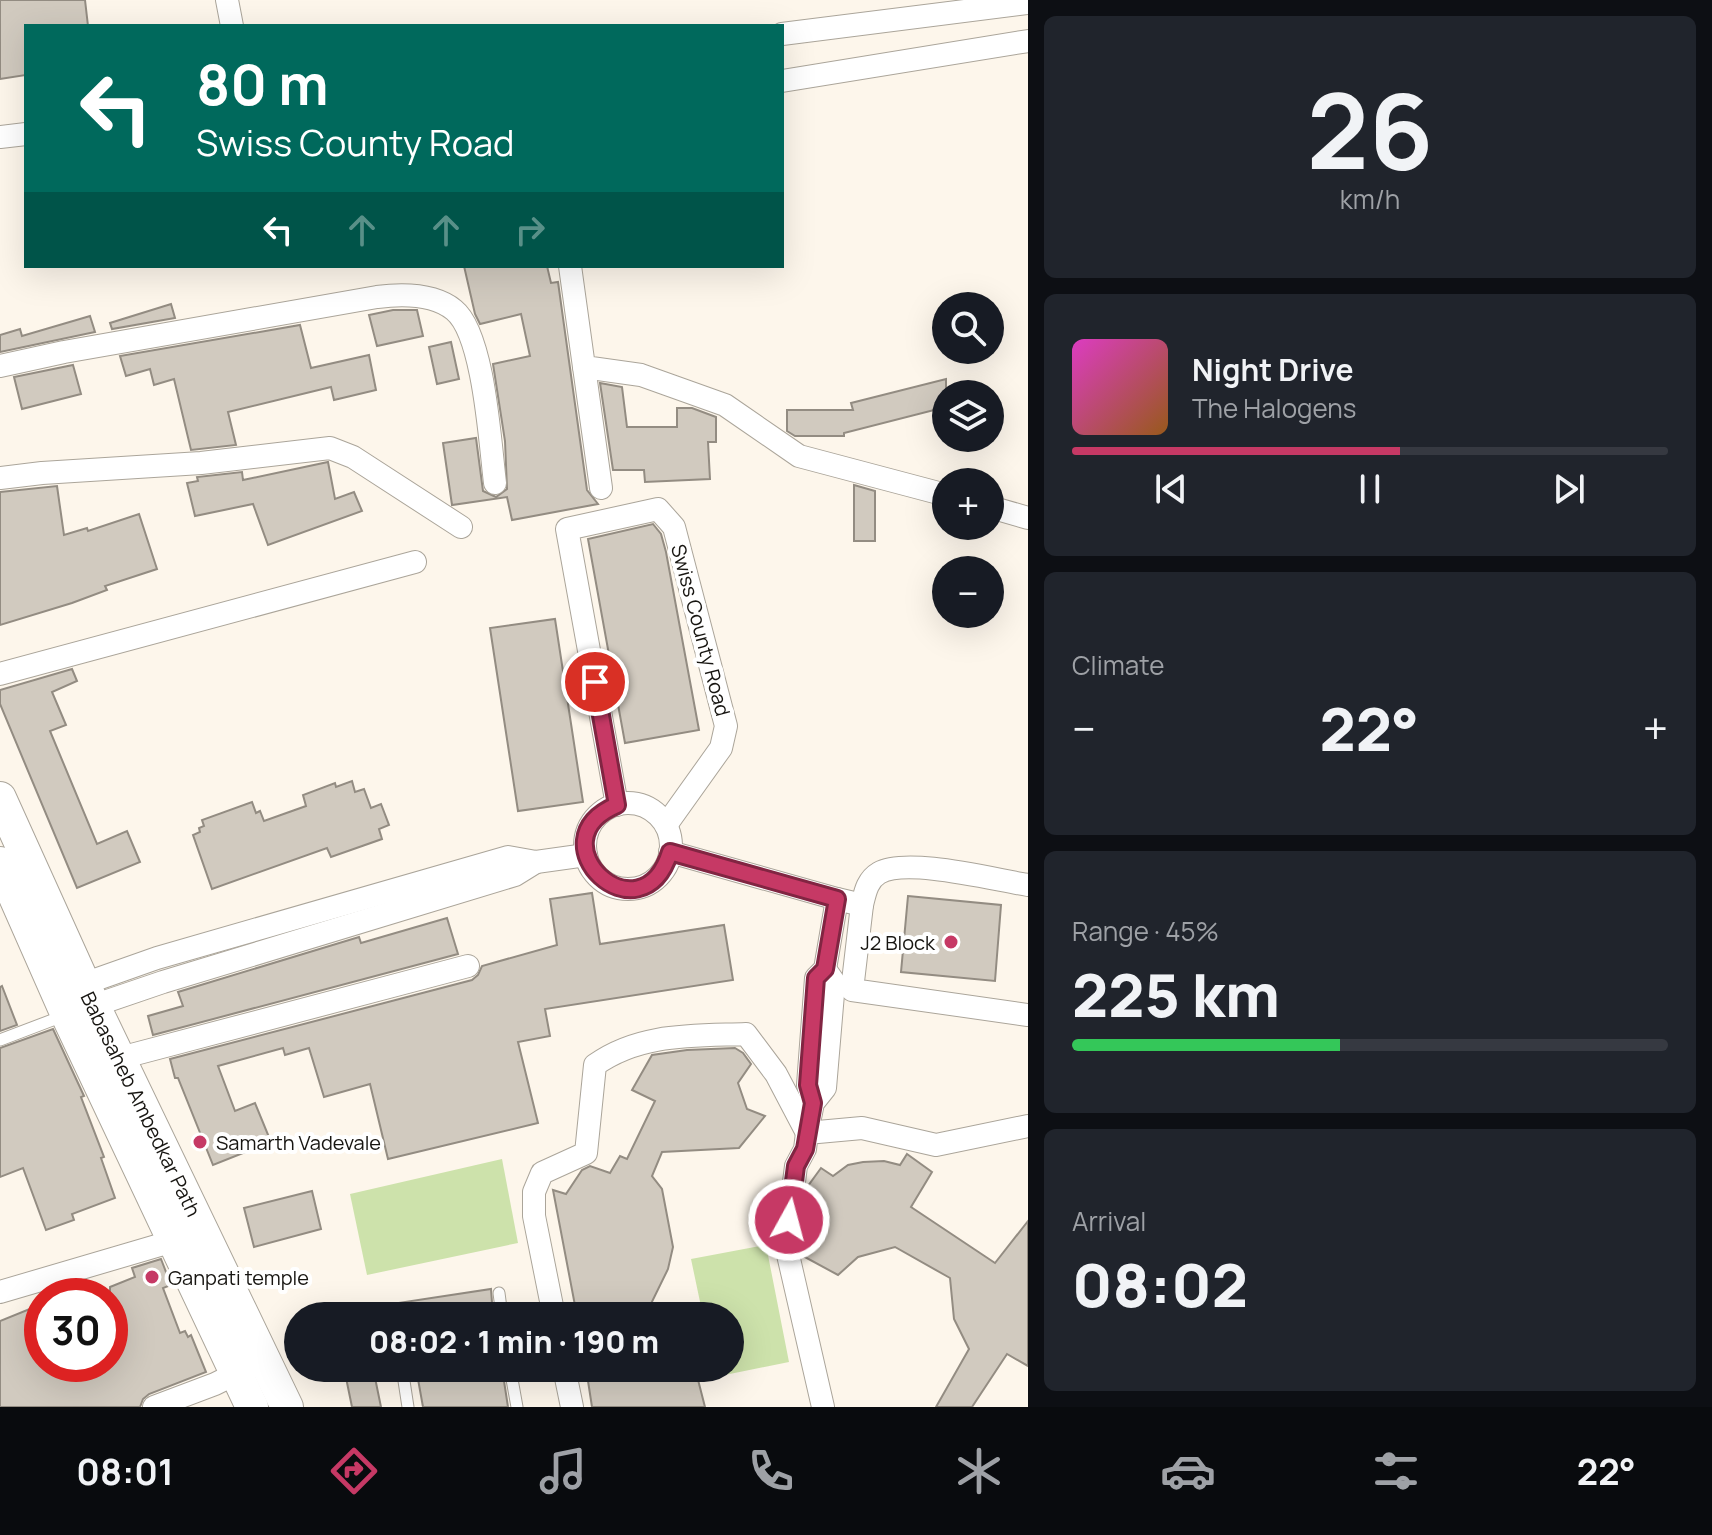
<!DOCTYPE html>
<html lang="en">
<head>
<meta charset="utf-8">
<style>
	:root { --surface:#171b24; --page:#20242c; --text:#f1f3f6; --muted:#9ea1a6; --line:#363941; --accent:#c63965 }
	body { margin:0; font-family:Manrope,sans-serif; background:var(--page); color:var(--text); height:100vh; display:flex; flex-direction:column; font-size:30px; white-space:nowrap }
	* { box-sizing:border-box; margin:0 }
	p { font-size:26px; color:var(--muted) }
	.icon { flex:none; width:44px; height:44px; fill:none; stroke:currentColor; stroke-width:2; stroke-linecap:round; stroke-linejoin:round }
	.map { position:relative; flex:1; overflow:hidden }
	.drawer { display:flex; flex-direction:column; gap:16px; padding:16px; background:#0d0f14; width:684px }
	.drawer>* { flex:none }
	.banner { position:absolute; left:24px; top:24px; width:760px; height:244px; border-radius:0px; box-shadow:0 8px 32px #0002; background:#00695c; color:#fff; overflow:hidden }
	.tools { position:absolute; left:932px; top:292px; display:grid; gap:16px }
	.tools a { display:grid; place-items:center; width:72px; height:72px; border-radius:50%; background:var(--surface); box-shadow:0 8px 32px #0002; font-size:40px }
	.speed { position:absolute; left:24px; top:1278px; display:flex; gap:16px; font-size:40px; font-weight:700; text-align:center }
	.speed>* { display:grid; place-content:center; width:104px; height:104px; border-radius:50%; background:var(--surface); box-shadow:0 8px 32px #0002; line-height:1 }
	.speed .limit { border:12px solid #d22; background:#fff; color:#111 }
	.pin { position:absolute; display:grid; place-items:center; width:68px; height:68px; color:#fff; margin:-34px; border:4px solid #fff; border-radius:50%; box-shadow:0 2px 8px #0007 }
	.me { position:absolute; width:88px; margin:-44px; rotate:7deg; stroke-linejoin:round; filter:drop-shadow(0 0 6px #0008) }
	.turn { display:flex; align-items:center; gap:28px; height:168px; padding:0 40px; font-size:36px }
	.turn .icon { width:104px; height:104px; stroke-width:2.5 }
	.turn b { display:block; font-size:56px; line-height:68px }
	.lanes { display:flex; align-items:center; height:76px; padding:0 40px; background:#0003; justify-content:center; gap:40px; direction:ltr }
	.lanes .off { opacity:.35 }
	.big { font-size:60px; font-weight:800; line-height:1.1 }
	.drawer .card { flex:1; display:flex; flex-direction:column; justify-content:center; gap:12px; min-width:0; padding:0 28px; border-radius:12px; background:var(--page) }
	.drawer .dial { align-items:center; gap:0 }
	.dial b { font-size:104px; line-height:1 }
	.song { display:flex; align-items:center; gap:24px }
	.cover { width:96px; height:96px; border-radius:12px; background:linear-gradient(135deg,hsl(310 70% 55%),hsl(30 70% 35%)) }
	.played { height:8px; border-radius:4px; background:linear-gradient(90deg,var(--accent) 55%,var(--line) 55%) }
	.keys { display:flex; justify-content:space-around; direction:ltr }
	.heat { display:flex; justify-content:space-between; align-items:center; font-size:44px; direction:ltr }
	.charge { height:12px; border-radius:6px; background:linear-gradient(90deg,#34c759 45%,var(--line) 0) }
	.trip { position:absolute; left:284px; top:1302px; width:460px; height:80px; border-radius:40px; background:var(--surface); box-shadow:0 8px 32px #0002; font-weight:800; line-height:80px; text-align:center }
	.tab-bar { display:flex; height:128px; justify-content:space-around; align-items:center; background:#090b0e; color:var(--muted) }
	.tab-bar .icon { width:56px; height:56px }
	.tab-bar .current { color:var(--accent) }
	.tab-bar b { font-size:36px; color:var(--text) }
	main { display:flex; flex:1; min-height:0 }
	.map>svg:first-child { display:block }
	.green { fill:#cde2ab }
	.building { fill:#d1cabf; stroke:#938c82; stroke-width:2 }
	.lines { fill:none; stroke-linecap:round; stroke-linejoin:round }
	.lane-casing { stroke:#aba59a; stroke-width:13 }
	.street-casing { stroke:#aba59a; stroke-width:24 }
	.secondary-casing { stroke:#aba59a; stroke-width:34 }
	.lane { stroke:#fff; stroke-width:11 }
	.street { stroke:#fff; stroke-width:22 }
	.secondary { stroke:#fff; stroke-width:32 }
	.route-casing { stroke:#812542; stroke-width:20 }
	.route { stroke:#c63965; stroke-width:14 }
	.poi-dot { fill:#c63965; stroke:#fff; stroke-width:3 }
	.labels { text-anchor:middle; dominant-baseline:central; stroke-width:8; stroke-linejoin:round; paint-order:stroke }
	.street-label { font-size:20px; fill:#171511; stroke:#fff }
	.poi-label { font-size:20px; fill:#171511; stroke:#fff; text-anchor:start }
</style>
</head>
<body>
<main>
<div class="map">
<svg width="1028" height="1407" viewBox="0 0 1028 1407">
	<rect width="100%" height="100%" fill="#fdf6eb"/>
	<!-- green -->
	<g class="green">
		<polygon points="502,1159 518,1243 367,1275 350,1194"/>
		<polygon points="766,1245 789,1362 715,1377 713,1368 730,1368 730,1316 703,1316 691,1259"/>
	</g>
	<!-- building -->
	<g class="building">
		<polygon points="0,0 85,0 88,26 26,26 26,75 0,79"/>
		<polygon points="464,266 547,266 551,283 558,282 587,490 598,504 512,520 507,497 452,505 443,443 476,438 483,491 496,497 507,489 505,441 493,364 530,356 521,314 480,324 475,314"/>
		<polygon points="171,304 175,318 112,329 110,323"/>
		<polygon points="393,310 417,310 423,336 377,346 369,315"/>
		<polygon points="90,316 95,332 0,352 0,335 20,329 22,336"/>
		<polygon points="300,325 311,368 369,355 376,390 334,400 331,387 228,412 236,445 191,450 174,379 154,385 150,369 126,376 120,356"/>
		<polygon points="451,342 459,379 437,384 429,347"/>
		<polygon points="73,365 81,394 22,409 14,377"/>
		<polygon points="946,379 946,407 844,433 844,436 795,436 787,431 787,410 853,410 851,403"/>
		<polygon points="600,383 622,387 627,427 677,427 677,408 692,408 716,417 716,442 708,442 710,479 645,482 644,470 613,470"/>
		<polygon points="328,462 335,499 354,492 362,511 268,545 253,504 195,516 187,483 198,481 197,477 242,472 243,480"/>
		<polygon points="854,485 875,491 875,541 854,541"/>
		<polygon points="57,486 64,535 87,528 88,531 139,514 157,569 105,586 107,590 72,603 0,625 0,492"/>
		<polygon points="653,524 661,534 666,552 699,730 625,743 588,539"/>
		<polygon points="555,619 583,802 518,811 490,628"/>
		<polygon points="72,669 77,681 52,692 66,725 50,731 97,844 127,831 140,862 77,888 0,704 0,690"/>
		<polygon points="352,781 355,792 364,789 371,808 381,804 389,825 379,829 382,839 331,857 327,848 212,889 193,835 200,832 199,828 204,826 202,820 252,802 256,813 260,811 264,821 306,806 303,795 335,783 336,787"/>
		<polygon points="592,893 600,944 724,925 733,980 545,1009 550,1036 518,1042 538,1123 388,1159 370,1084 324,1097 309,1048 285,1055 283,1048 218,1066 235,1111 255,1103 271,1142 213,1165 178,1078 175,1078 170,1059 472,980 478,975 482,966 557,945 550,899"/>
		<polygon points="908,896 1001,905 995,981 901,972"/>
		<polygon points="447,918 458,954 153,1035 148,1016 183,1006 178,992 359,937 361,943"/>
		<polygon points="2,986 17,1025 0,1031 0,987"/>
		<polygon points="53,1029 84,1096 81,1097 104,1157 101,1158 115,1198 72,1214 74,1220 46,1230 23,1168 0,1177 0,1048"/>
		<polygon points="735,1048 743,1053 751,1064 738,1083 747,1109 765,1116 739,1148 662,1152 652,1176 662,1189 673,1247 668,1269 645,1316 577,1316 553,1190 566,1194 582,1170 590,1166 610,1173 620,1156 627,1159 655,1101 632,1090 652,1055 687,1050"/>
		<polygon points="907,1154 932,1172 911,1207 995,1263 1028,1221 1028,1366 1007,1354 972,1407 936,1407 969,1349 954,1319 950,1278 895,1247 858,1257 838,1275 803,1256 802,1252 825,1219 805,1206 808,1186 821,1168 833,1176 848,1165 863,1162 884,1161 900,1165"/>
		<polygon points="312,1191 321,1229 254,1247 244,1208"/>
		<polygon points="161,1259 171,1285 163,1288 180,1333 185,1331 188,1337 191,1335 206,1372 149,1394 143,1399 140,1407 0,1407 0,1321 42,1304 42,1364 110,1364 110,1287 135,1277 132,1268"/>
		<polygon points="491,1289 493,1316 399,1316 398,1303"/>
		<polygon points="344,1368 373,1368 381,1407 352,1407"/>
		<polygon points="416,1368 502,1368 508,1407 423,1407"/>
		<polygon points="586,1368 695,1368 705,1407 592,1407"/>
	</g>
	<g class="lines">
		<!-- lane casing -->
		<g class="lane-casing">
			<g id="lane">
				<polyline points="0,1040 63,1016"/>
				<polyline points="499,1293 502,1316"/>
				<polyline points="402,1368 408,1407"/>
				<polyline points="510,1368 517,1407"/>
			</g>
		</g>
		<!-- street casing -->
		<g class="street-casing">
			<g id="street">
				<polyline points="227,0 232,26"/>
				<polyline points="782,34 1028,3"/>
				<polyline points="782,81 1028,41"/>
				<polyline points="0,137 26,134"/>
				<polyline points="570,266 584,367 641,375 725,405 799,456 946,495"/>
				<path d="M0 366 64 352 377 297C401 294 433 293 454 310 484 334 490 443 495 483"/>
				<polyline points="584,367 601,488"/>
				<polyline points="0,478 42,473 201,463 330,448 353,457 461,527"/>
				<polyline points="990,507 1028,518"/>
				<polyline points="0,674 415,562"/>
				<circle cx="628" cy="846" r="43"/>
				<polyline points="617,805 567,529 658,509 674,527 726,726 721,748 666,825"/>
				<polyline points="670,852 837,899"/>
				<polyline points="862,905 852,990 1028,1015"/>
				<polyline points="72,988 157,958 508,857 536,862 586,855"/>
				<polyline points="81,1010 163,982 515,875 536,862"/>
				<polyline points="120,1058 468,966"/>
				<path d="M813 1103 808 1085 816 978 825 969 837 899 862 905C865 893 867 880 879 873 907 857 995 880 1028 885"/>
				<polyline points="0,1292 187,1237"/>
				<path d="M554 1316 534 1216V1192L542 1173 586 1153 595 1065C640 1033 692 1036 746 1034L776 1074 807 1133 813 1103 825 1088 834 982 825 969"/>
				<polyline points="564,1368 572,1407"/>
				<polyline points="154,1407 215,1384 249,1367"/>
				<polyline points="823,1407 786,1246 796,1166 805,1149 807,1133 862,1128 936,1145 1028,1126"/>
			</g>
		</g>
		<!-- secondary casing -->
		<g class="secondary-casing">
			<g id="secondary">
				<polyline points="0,798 94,1006 287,1407"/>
				<polyline points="0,863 67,1015 252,1407"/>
			</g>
		</g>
		<!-- lane -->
		<use href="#lane" class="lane"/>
		<!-- street -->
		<use href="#street" class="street"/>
		<!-- secondary -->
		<use href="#secondary" class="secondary"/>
	</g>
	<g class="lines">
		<!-- route casing -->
		<g class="route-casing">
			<path id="route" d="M595 682 617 805C531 841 641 944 670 852L837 899 825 969 816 978 808 1085 813 1103 805 1149 796 1166 789 1220"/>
		</g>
		<!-- route -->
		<use href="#route" class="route"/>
	</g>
	<!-- markers -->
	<g class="poi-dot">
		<circle cx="951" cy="942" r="8"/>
		<circle cx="200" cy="1142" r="8"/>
		<circle cx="152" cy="1277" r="8"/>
	</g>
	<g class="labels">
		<!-- street labels -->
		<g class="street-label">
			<text transform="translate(701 630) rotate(75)">Swiss County Road</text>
			<text transform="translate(141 1104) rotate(64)">Babasaheb Ambedkar Path</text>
		</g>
		<!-- poi labels -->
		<g class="poi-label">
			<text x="935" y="942" text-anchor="end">J2 Block</text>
			<text x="216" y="1142">Samarth Vadevale</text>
			<text x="168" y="1277">Ganpati temple</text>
		</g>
	</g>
</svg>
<div class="tools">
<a><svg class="icon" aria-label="search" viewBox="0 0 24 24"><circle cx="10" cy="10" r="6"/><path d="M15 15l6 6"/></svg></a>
<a><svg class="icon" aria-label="layers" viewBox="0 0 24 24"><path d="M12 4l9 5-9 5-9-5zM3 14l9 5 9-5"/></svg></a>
<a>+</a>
<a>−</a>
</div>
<div class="speed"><div class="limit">30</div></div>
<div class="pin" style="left:595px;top:682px;background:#d93025"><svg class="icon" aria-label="arrive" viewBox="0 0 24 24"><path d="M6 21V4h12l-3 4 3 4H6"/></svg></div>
<svg class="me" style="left:789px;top:1220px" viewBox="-20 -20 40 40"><circle r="17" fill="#c63965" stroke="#fff" stroke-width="3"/><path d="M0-11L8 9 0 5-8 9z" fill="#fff"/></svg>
<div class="trip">08:02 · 1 min · 190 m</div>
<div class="banner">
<div class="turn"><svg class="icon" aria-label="left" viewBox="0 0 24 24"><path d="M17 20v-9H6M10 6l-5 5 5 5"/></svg><div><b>80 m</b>Swiss County Road</div></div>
<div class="lanes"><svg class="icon" aria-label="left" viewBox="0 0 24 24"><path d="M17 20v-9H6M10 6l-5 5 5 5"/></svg><svg class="icon off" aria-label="ahead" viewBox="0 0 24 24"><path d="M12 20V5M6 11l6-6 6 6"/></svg><svg class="icon off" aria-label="ahead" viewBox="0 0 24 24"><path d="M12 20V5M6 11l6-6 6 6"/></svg><svg class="icon off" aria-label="right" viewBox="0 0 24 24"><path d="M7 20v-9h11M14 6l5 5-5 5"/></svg></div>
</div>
</div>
<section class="drawer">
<div class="card dial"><b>26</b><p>km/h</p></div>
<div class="card">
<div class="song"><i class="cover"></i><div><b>Night Drive</b><p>The Halogens</p></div></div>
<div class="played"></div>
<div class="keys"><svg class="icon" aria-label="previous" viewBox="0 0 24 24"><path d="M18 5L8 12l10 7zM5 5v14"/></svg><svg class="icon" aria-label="pause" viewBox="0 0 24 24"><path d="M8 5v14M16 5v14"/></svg><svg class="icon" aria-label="next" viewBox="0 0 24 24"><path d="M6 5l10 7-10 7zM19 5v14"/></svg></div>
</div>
<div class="card"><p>Climate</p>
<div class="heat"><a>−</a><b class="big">22°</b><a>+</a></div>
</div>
<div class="card"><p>Range · 45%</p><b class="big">225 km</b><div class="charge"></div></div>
<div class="card"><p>Arrival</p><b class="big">08:02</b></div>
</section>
</main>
<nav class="tab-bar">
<b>08:01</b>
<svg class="icon current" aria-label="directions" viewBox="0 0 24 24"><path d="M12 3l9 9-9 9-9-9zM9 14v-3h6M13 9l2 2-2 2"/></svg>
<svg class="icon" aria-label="music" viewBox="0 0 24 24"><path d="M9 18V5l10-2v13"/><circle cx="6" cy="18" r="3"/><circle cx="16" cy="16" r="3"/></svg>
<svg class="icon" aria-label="phone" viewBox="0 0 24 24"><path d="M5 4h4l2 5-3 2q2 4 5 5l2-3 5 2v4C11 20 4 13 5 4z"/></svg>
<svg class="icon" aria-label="climate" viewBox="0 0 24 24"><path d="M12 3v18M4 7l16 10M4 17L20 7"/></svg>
<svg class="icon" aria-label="car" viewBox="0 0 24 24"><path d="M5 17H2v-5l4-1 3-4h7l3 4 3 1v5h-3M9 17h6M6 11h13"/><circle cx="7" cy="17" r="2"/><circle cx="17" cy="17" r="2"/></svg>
<svg class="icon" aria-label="filters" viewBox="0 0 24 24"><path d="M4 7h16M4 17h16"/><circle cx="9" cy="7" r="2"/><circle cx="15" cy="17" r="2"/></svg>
<b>22°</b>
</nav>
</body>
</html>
